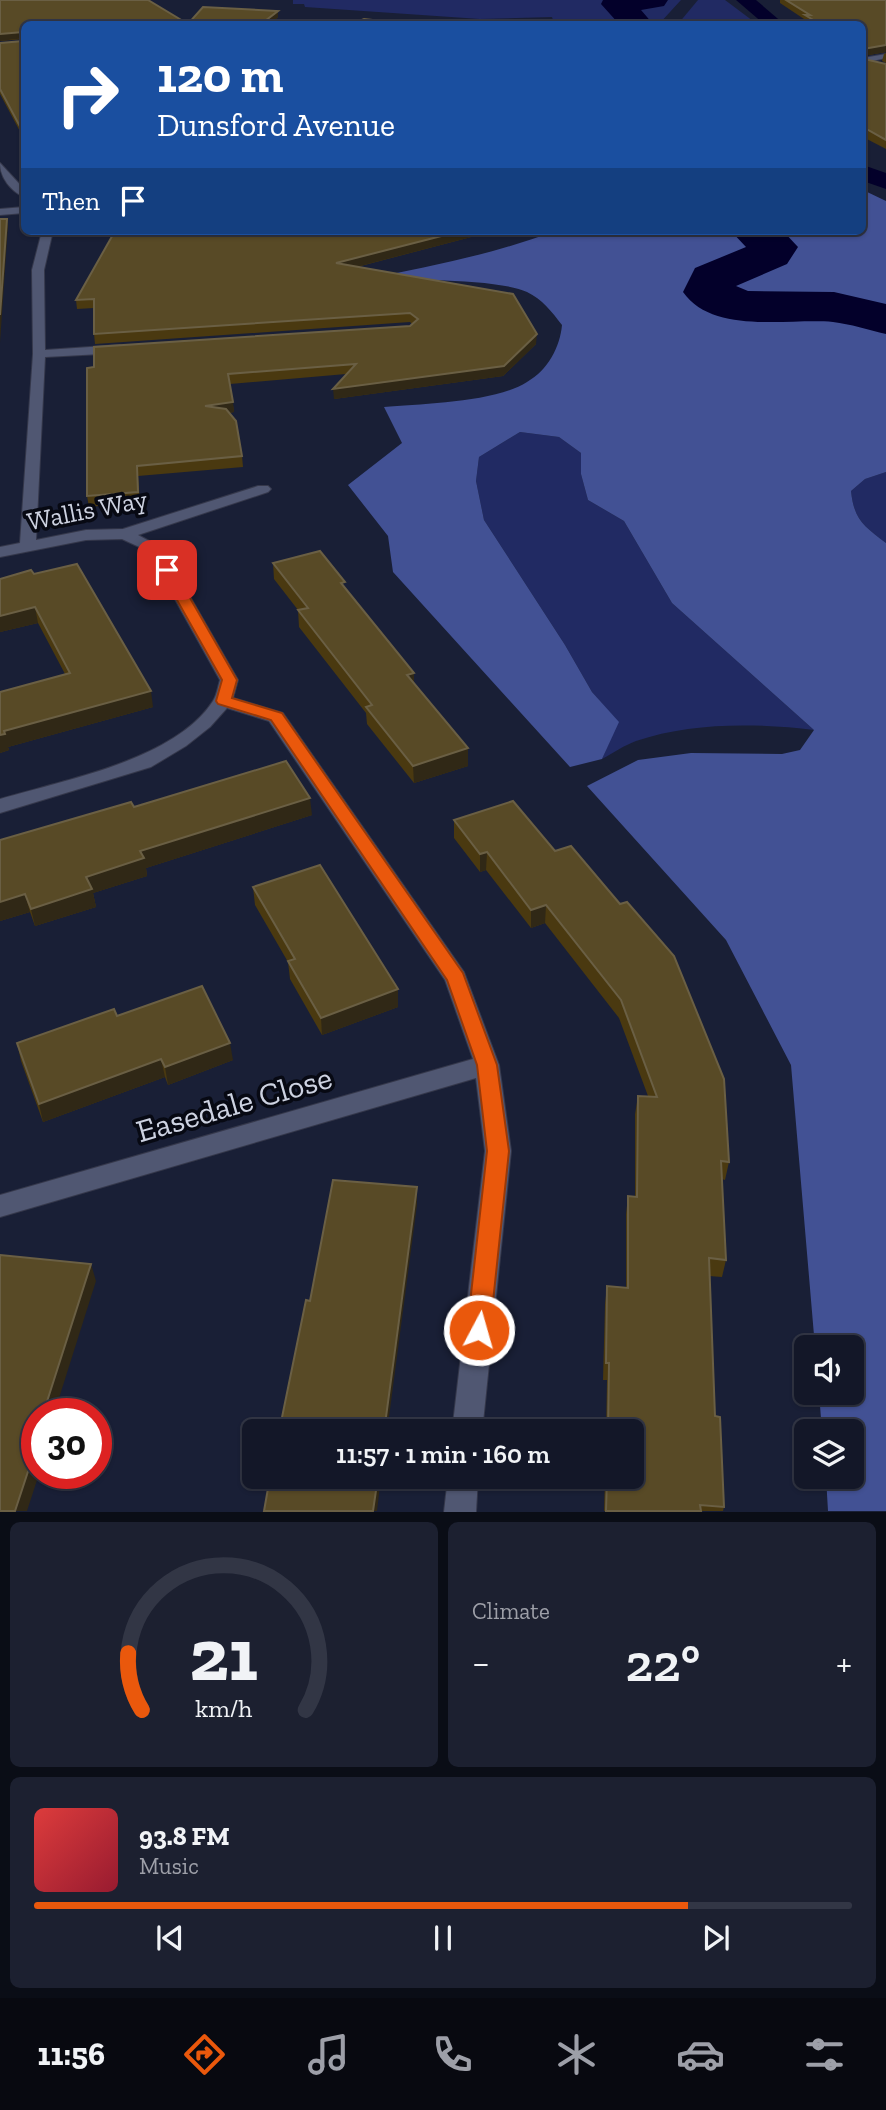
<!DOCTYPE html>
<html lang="en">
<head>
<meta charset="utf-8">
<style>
	:root { --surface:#131728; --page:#1c2030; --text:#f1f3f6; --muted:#9d9fa8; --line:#323645; --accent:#ea580c }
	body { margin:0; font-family:"Zilla Slab",serif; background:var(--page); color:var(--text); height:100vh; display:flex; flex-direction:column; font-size:26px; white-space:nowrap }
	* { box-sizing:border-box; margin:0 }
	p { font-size:23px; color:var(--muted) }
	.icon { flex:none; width:38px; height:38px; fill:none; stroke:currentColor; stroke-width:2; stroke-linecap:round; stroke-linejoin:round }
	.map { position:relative; height:1512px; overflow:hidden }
	.details { display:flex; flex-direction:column; gap:10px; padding:10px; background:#0a0d16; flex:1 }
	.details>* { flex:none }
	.guide { position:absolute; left:21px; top:21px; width:845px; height:214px; border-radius:10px; box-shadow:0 2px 5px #0004,0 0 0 2px var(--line); background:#1a4fa0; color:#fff; overflow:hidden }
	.fabs { position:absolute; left:794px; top:1335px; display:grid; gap:14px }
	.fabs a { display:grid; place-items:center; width:70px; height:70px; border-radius:10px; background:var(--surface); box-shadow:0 2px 5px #0004,0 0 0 2px var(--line); font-size:35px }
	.speed { position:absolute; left:21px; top:1398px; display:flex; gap:14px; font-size:35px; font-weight:700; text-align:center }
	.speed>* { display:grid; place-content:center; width:91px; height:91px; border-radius:50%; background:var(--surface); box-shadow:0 2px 5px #0004,0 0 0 2px var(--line); line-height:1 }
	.speed .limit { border:10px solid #d22; background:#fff; color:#111 }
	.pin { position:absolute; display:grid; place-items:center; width:60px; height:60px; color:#fff; margin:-30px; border-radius:14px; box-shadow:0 4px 10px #0006 }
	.me { position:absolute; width:77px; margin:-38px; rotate:6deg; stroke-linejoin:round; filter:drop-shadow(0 0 5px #0008) }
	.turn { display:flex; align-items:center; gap:24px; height:147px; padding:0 21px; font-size:32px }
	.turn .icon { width:91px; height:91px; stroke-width:2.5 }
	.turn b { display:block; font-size:49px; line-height:60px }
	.then { display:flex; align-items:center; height:66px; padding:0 21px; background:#0003; gap:14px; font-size:26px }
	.big { font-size:52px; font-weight:600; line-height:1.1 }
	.details .card { flex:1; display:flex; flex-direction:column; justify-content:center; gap:10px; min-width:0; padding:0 24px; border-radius:10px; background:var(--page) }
	.details .dial { align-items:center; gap:0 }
	.dial svg { height:182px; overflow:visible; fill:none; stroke:var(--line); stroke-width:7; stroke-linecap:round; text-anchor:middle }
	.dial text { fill:var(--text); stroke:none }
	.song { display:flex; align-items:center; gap:21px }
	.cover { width:84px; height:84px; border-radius:10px; background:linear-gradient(135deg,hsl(0 70% 55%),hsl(350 70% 35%)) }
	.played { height:7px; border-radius:4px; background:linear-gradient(90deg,var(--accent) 80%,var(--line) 80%) }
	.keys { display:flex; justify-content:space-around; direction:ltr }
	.heat { display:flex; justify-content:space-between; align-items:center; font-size:38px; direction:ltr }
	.details .tiles { flex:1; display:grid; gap:10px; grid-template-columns:1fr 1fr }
	.card:last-child { grid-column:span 2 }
	.trip { position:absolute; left:242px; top:1419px; width:402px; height:70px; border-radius:10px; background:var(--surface); box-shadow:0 2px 5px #0004,0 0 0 2px var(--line); font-weight:600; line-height:70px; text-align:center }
	.menu { display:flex; height:112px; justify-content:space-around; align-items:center; background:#080910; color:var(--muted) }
	.menu .icon { width:49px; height:49px }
	.menu .current { color:var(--accent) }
	.menu b { font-size:32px; color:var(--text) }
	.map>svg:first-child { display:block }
	.green { fill:#212a63 }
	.forest { fill:#425194 }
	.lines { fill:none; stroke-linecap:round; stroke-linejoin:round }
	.canal { fill:#03002a; fill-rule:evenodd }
	.river { fill:#03002a; fill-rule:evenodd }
	.minor-casing { stroke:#35384b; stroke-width:2 }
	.minor { fill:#505772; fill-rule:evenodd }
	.wall { fill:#4a3910 }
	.shaded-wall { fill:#302816 }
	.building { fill:#584a26; stroke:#6a5f44; stroke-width:2 }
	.route { fill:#ea580c; stroke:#983908; stroke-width:2 }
	.labels { text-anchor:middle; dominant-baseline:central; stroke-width:7; stroke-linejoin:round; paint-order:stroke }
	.street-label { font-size:26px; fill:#cdd2e1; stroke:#070913 }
	.near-street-label { font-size:32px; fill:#cdd2e1; stroke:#070913 }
</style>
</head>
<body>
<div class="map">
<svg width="886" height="1512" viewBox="0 0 886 1512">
	<rect width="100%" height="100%" fill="#191f36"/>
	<!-- green -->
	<g class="green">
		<polygon points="293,0 681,0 659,24 615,24 614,21 553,20 552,17 480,19 305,7 304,4 293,4"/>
		<polygon points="698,0 725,0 757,24 678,24"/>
		<path d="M520 432 559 437 581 453V474L588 500 624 521 672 603 814 730C757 723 691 722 636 741 625 745 613 753 602 759L618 722 592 692 565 645 484 520 476 481 479 457Z"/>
		<path d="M886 472V543C864 526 854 520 851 491L865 479Z"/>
	</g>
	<!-- forest -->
	<path class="forest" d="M863 190 886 201V472L865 479 851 491C854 520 864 526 886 543V1511H828L826 1477H852V1432L822 1431 819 1393H852V1348L815 1347 791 1065 726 940 587 786 638 760 691 753 782 754 800 750 814 730 672 603 624 521 588 500 581 474V453L559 437 520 432 479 457 476 481 484 520 565 645 592 692 619 722 602 759 570 767 393 572 388 536 348 485 402 443 384 407C422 404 496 402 527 382 548 370 560 347 562 325 552 312 542 299 527 292 497 278 401 280 365 279 429 267 494 254 555 231H863Z"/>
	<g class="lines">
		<!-- canal -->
		<g class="canal">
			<polygon points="736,0 756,0 784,24 764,24"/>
			<polygon points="863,165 886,173 886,189 863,181"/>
		</g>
		<!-- river -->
		<g class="river">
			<polygon points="603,0 668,0 664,6 641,10 653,24 619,24 601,4"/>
			<path d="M731 231H783L798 247 787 264 736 286 748 291 834 292 886 304V334C869 330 850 324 833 322 788 318 713 335 683 292L695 268 746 247Z"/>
		</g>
		<!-- minor casing -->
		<g class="minor-casing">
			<g id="minor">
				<polygon points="886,54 886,58 863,63 863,58"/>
				<path d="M0 163 24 189V197C11 191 0 178 0 163Z"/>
				<polygon points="24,207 24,213 0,215 0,209"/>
				<path d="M42 231H98L93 234 52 235 44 270 45 350 120 345 126 349 120 353 45 357 36 540 86 530 123 529 258 486H268L271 489 268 492 138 535 162 548 238 680 233 698 283 713 464 972 499 1065 511 1151 482 1432H452L485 1151 476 1078 0 1217V1195L473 1059 445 980 269 721 227 708 210 727 186 746 151 767 0 813V799C64 780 175 760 213 701 217 695 218 686 220 680L148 551 122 539 86 540 0 557V547L20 543 33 354 32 270Z"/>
				<polygon points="448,1477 478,1477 476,1512 444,1512"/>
			</g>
		</g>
		<!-- minor -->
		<use href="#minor" class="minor"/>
	</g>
	<!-- wall -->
	<g class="wall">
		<polygon points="0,0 188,24 278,17 270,24 24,24 24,139 0,94 0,43 23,41 24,39 0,41"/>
		<polygon points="780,0 886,0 886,52 863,56 864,59 886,64 886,149 863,137 863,24 738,24 738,23 804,22 804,19 780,3"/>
		<polygon points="886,53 886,63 882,61 884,54"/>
		<polygon points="115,231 494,231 357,267 536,344 503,376 334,399 346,374 230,384 234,412 229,413 242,456 243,467 138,476 140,502 89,507 87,496 87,368 410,326 412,324 410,322 95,344 94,334 94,308 77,309 76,300"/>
		<polygon points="273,563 345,589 414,683 468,766 414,783 367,724 366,713 299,627 298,610 274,579"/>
		<polygon points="34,574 153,707 8,747 9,750 0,753 0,692 65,674 38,623 0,632 0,579"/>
		<polygon points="513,801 729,1162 725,1180 722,1179 726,1260 722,1277 709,1276 715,1416 724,1507 723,1511 604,1511 605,1477 632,1477 632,1432 606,1432 607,1380 603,1380 605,1304 607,1286 626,1288 626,1214 628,1196 635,1197 635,1114 638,1096 648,1096 619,1018 545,923 531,928 486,870 480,872 454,838 454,820"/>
		<polygon points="134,807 312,815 146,868 147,876 93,893 96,907 35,926 30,912 0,921 0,840"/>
		<polygon points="253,887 398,1007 322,1035 290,979 288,962 255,905"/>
		<polygon points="117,1016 233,1060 168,1085 165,1077 43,1122 21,1061 17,1043"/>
	</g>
	<!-- shaded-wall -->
	<g class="shaded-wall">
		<polygon points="278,11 278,17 270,24 261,24"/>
		<polygon points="23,32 24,38 0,41 0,34"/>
		<polygon points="886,45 886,52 863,56 863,49"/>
		<polygon points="7,219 8,226 0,343 0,315"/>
		<polygon points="461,231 494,231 337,272 336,263"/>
		<polygon points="537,334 536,344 503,376 334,399 333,389"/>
		<polygon points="233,402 234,412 206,416 205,406"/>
		<polygon points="35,607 38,623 0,632 0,616"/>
		<polygon points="414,673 414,689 407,675"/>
		<polygon points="151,691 153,707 8,747 9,750 0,753 0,735 4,731"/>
		<polygon points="468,748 468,766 414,783 413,766"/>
		<polygon points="310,798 312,815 146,868 147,876 93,893 96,907 35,926 31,909 86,877 140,851"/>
		<polygon points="487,852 486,870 480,872 480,854"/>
		<polygon points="25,894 30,912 0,921 0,902"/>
		<polygon points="546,905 545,923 531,928 531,910"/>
		<polygon points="398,989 398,1007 322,1035 321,1018"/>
		<polygon points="230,1043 233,1060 168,1085 165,1067"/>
		<polygon points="161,1059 165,1077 43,1122 39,1104"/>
		<polygon points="417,1187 417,1205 387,1432 384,1432"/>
		<polygon points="91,1264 96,1281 54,1414 43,1414"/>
		<polygon points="37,1444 37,1474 39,1474 27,1511 15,1511"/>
		<polygon points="378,1477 381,1477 377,1511 373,1511"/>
	</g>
	<!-- building -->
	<g class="building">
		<polygon points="0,0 148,0 188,24 203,7 278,11 261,24 24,24 24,33 23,32 0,34"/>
		<polygon points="786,0 886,0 886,45 863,49 863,24 740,24 738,23 815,21 805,15 810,15"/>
		<polygon points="364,19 408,24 352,24"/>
		<polygon points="24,37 24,134 0,89 0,43 23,41"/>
		<polygon points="863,53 864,59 886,64 886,140 863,127"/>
		<polygon points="0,219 7,219 0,315"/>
		<polygon points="115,231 461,231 336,263 513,294 537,334 504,366 333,389 356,364 228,374 233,402 205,406 226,409 236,421 242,456 137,466 138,492 87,496 87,368 94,367 94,347 410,326 418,319 410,313 94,334 94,299 76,300"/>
		<polygon points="320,551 345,582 341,583 414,673 407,675 468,748 413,766 366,707 372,705 298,610 308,608 273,563"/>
		<polygon points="77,564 151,691 4,731 5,734 0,735 0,692 70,673 35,607 0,616 0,579 31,570 34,574"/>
		<polygon points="286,761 310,798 140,851 144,858 86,877 92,889 31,909 25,894 0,902 0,840 131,802 134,807"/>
		<polygon points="513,801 555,851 571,846 620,904 627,902 674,956 724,1079 729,1162 721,1161 726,1260 709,1258 715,1416 720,1417 724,1507 700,1505 701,1511 606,1511 607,1477 632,1477 632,1432 608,1432 609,1363 606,1363 607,1286 628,1288 628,1196 637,1197 638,1096 657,1097 621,1000 546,905 531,910 487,852 480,854 454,820"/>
		<polygon points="320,865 398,989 321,1018 288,961 295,959 253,887"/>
		<polygon points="202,986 230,1043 165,1067 161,1059 39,1104 17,1043 114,1009 117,1016"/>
		<polygon points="333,1180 417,1187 384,1432 279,1432 306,1300 310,1301"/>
		<polygon points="0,1255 91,1264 43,1414 37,1414 37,1444 15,1511 0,1511"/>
		<polygon points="270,1477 378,1477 373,1511 264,1511"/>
	</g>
	<!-- route -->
	<polygon class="route" points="167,566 174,570 237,680 232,698 282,713 463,973 497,1065 509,1151 490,1330 487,1337 479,1341 470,1337 467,1330 487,1151 477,1065 447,980 271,720 218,704 216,701 222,680 160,570"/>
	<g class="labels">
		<!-- street labels -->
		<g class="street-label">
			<text transform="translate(87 510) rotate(-11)">Wallis Way</text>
		</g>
		<!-- near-street labels -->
		<g class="near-street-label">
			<text transform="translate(234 1104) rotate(-16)">Easedale Close</text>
		</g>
	</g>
</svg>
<div class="fabs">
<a><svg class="icon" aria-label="sound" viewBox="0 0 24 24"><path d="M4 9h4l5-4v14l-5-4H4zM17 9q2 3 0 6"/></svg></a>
<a><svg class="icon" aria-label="layers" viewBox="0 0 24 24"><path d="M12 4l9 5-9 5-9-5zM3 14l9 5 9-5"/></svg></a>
</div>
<div class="speed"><div class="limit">30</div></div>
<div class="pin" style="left:167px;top:570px;background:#d93025"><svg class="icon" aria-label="arrive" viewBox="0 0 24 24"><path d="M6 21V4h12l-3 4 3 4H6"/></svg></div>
<svg class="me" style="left:479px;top:1330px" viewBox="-20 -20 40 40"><circle r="17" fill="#ea580c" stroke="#fff" stroke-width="3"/><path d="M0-11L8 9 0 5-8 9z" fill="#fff"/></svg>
<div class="trip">11:57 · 1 min · 160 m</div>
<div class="guide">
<div class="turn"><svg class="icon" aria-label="right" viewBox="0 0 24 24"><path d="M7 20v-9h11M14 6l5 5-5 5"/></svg><div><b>120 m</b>Dunsford Avenue</div></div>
<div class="then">Then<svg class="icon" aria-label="arrive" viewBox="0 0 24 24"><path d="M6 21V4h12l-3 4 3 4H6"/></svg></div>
</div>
</div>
<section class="details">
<div class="tiles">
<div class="card dial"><svg viewBox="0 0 100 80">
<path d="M14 69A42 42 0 1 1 86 69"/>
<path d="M14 69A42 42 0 0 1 8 44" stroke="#ea580c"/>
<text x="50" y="56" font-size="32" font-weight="700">21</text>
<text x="50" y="72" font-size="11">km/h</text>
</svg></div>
<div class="card"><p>Climate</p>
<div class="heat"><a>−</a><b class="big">22°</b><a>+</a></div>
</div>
<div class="card">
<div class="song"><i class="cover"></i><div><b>93.8 FM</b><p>Music</p></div></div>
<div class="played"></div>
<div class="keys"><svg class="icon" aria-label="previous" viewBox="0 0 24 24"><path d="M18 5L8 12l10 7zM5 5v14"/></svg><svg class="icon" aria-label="pause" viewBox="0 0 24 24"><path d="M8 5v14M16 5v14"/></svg><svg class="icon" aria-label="next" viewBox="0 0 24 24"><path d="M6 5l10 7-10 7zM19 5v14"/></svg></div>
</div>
</div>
</section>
<nav class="menu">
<b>11:56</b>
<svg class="icon current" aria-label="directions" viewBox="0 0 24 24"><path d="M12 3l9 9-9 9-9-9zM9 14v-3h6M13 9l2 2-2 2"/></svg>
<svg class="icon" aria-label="music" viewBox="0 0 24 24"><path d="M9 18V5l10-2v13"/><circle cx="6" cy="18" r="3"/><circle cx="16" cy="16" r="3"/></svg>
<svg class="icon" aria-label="phone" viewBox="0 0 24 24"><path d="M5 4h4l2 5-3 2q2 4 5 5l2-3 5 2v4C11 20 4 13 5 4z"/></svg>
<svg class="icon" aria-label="climate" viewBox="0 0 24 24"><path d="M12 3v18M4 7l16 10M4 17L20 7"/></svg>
<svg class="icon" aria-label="car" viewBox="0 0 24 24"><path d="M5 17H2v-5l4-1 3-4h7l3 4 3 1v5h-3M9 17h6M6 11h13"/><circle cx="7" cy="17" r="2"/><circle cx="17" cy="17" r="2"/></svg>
<svg class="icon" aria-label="filters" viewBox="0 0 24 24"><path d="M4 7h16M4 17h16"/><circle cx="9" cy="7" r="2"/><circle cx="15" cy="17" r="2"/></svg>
</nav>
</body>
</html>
